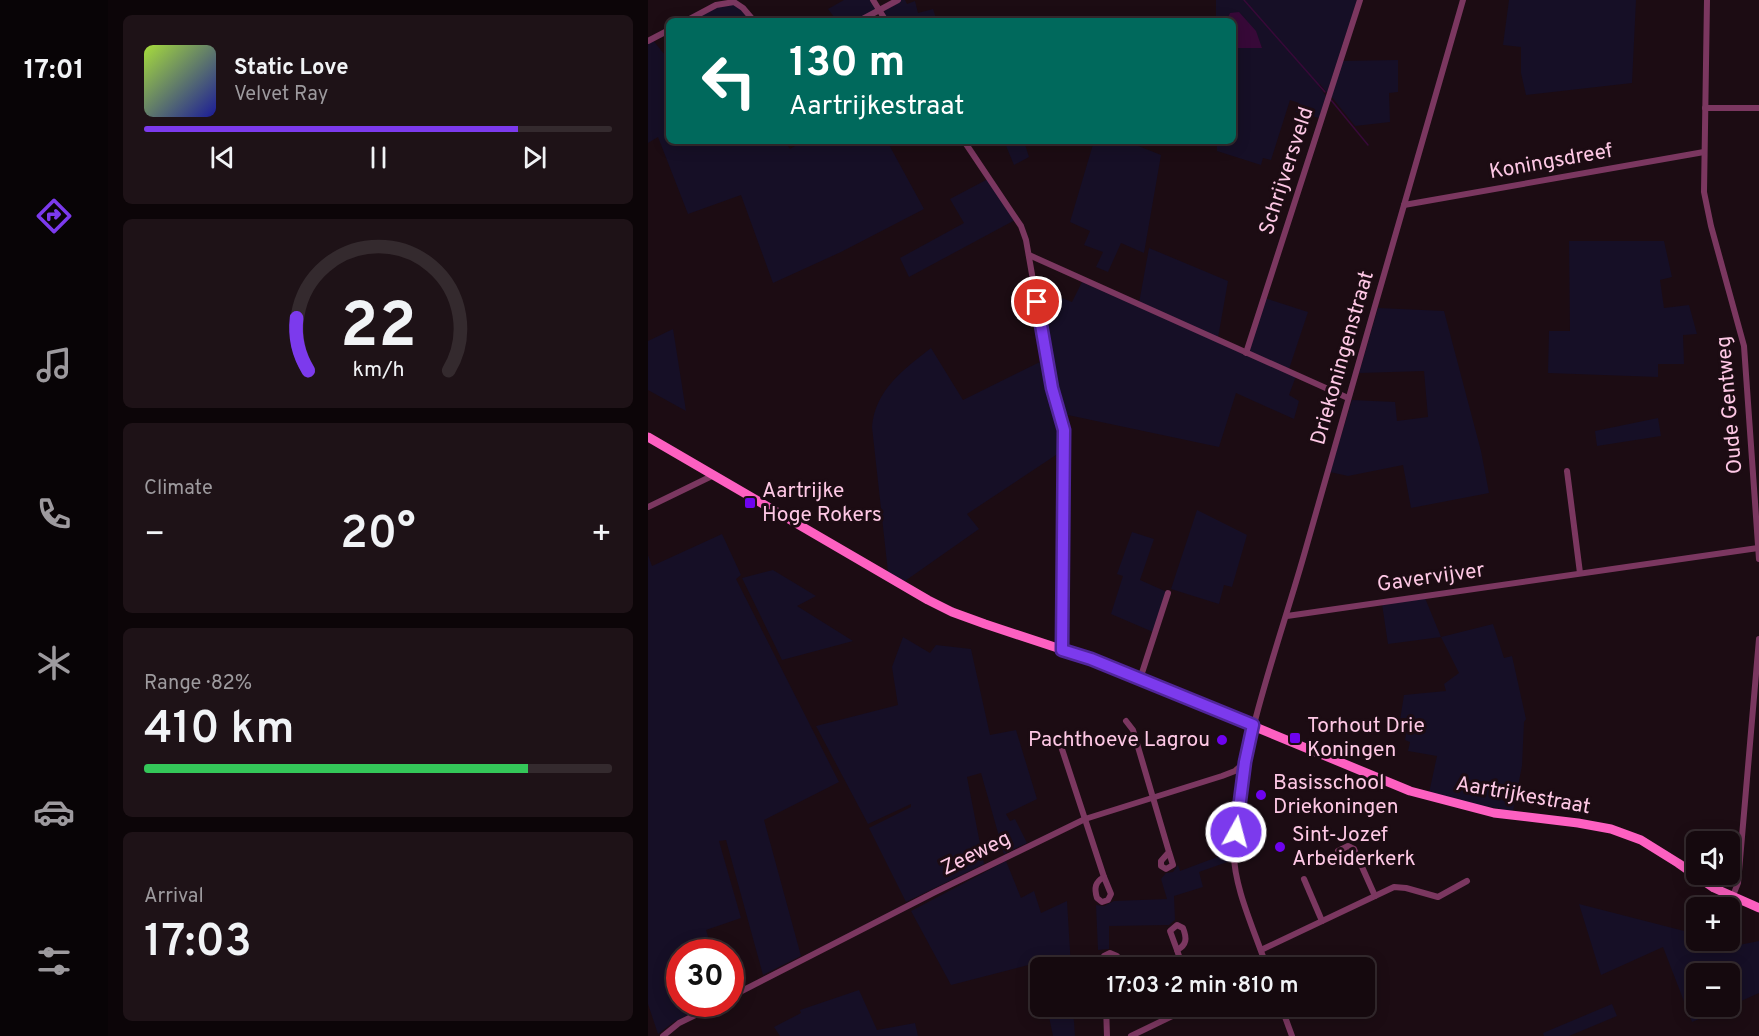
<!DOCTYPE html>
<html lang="en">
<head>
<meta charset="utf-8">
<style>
	:root { --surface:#15090e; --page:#1e1217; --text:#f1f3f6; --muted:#9d9a9e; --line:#342a2e; --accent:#7c3aed }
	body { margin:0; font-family:Overpass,sans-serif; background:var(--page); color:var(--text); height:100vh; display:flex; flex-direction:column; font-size:22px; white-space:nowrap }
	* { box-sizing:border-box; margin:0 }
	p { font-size:20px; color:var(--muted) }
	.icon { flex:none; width:33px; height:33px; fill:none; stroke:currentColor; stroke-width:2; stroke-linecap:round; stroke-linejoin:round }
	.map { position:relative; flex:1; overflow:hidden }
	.drawer { display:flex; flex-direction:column; gap:15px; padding:15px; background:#0c0508; width:540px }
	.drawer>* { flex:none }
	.banner { position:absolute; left:18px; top:18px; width:570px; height:126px; border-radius:9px; box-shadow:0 3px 15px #0003,0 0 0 2px var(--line); background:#00695c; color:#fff; overflow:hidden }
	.tools { position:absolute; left:1038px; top:831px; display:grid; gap:12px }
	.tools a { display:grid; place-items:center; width:54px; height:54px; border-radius:9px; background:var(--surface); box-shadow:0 3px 15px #0003,0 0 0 2px var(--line); font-size:30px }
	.speed { position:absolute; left:18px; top:939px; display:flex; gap:12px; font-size:30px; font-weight:700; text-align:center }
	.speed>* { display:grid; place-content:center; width:78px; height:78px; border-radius:50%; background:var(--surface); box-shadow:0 3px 15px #0003,0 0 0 2px var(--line); line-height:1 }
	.speed .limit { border:9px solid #d22; background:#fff; color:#111 }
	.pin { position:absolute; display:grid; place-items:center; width:51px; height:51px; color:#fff; margin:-26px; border:3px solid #fff; border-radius:50%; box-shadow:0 2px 6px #0007 }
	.me { position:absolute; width:66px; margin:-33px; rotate:7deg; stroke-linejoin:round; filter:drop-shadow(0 0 4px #0008) }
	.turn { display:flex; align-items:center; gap:21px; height:126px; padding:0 24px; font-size:27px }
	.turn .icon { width:78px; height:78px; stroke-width:2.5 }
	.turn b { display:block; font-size:42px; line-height:51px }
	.big { font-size:45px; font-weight:600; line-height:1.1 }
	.drawer .card { flex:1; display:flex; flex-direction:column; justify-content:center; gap:9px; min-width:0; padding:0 21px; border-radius:9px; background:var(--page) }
	.drawer .dial { align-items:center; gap:0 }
	.dial svg { height:156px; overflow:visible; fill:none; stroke:var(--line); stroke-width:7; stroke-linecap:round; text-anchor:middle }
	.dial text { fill:var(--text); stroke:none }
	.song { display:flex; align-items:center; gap:18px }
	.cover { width:72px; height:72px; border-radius:9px; background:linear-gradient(135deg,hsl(80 70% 55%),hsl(240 70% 35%)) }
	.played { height:6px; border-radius:3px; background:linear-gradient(90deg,var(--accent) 80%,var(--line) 80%) }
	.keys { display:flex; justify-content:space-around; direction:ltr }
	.heat { display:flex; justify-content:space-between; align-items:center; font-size:33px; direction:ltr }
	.charge { height:9px; border-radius:4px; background:linear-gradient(90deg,#34c759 82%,var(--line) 0) }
	.trip { position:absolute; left:382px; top:957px; width:345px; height:60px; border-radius:9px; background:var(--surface); box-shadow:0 3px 15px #0003,0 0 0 2px var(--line); font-weight:600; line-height:60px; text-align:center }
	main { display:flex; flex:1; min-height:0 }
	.menu { display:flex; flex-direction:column; width:108px; justify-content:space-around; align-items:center; background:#080406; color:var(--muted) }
	.menu .icon { width:42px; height:42px }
	.menu .on { color:var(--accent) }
	.menu b { font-size:27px; color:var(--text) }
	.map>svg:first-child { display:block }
	.green { fill:#160f26 }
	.water { fill:#370938 }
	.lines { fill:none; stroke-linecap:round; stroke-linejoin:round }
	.stream { stroke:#370938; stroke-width:1.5 }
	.street { stroke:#7b3760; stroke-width:6 }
	.secondary { stroke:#fd60c1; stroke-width:9 }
	.route-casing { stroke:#51269a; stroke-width:15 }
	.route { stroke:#7c3aed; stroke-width:10 }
	.poi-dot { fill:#6e03ef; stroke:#1c0c13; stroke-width:2 }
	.labels { text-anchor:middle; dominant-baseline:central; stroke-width:6; stroke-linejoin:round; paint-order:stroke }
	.street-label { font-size:21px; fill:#fec8e5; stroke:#1c0c13 }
	.poi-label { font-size:21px; fill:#fec8e5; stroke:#1c0c13; text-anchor:start }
</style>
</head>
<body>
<main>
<nav class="menu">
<b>17:01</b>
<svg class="icon on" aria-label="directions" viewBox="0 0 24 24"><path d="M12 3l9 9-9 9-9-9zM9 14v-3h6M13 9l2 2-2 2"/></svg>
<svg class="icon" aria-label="music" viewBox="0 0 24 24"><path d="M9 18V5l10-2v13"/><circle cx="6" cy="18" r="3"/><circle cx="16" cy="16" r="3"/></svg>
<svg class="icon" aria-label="phone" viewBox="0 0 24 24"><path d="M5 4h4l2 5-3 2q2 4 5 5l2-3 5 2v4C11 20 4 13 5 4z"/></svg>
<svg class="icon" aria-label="climate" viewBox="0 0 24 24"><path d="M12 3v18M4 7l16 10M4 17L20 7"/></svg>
<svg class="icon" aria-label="car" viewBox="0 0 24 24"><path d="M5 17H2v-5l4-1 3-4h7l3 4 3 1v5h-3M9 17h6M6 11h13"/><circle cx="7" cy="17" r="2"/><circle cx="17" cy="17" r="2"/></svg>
<svg class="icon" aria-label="filters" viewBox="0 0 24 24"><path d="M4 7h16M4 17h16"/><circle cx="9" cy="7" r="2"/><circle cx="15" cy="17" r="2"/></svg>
</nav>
<section class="drawer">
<div class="card">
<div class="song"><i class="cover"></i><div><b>Static Love</b><p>Velvet Ray</p></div></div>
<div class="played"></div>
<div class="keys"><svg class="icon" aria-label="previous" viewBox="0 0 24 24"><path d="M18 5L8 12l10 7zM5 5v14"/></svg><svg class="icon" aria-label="pause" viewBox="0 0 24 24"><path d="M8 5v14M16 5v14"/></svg><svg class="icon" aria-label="next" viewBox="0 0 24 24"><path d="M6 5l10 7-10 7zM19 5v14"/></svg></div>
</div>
<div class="card dial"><svg viewBox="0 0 100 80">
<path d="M14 69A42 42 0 1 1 86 69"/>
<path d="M14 69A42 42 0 0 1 8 42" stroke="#7c3aed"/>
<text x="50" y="56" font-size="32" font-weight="700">22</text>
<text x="50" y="72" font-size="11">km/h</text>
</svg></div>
<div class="card"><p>Climate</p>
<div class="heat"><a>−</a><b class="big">20°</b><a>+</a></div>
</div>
<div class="card"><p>Range · 82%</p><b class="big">410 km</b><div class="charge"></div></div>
<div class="card"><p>Arrival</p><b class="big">17:03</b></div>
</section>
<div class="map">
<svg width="1111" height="1036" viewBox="0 0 1111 1036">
	<rect width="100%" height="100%" fill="#1c0c13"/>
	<!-- green -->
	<g class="green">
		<polygon points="196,0 225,0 231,10 211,21 189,21 180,9"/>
		<polygon points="253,0 257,0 259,4 267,1 270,13 285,9 289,21 240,21 236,14 237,9"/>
		<polygon points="568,0 709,0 679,93 672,84 670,85 678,96 671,118 648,112 651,103 642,100 623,160 615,158 613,165 569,151 569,141 585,141 585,48 614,47 582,13 578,21 568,21"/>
		<polygon points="861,0 988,0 984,83 878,95 873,73 873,47 855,45"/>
		<polygon points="86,2 106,21 38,21 68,5"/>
		<polygon points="4,39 21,60 21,141 137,141 142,149 155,141 239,141 276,209 193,252 125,283 93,195 40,214 10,137 0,143 0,41"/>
		<polygon points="750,60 750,92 741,93 742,122 707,126 683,96 694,61"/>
		<polygon points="356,141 376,141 381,157 366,165"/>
		<polygon points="446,141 478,141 513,155 496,253 473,243 460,272 448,267 455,252 436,245 442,231 422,222"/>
		<polygon points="340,179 367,220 261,277 252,258 316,223 302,199"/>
		<polygon points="921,241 1016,241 1024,277 1012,280 1016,308 1041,305 1049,334 1035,335 1036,364 1010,364 1010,377 900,373 901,331 922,331"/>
		<polygon points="501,248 580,281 570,338 491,303"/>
		<polygon points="434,282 648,376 641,395 651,401 646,419 588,393 571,447 415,414 408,397 390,299 409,296 424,302"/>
		<polygon points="617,298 660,312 641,369 600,351"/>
		<polygon points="730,308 796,311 833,451 841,493 763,508 755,465 700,476 682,472 704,400 747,402 749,421 780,417 776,371 711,373"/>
		<polygon points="25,329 38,411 0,390 0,341"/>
		<path d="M283 348 315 400 396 360 401 393 413 428 414 451 319 514 331 529 257 581 240 572 224 427C227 390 256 369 283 348Z"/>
		<polygon points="1010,418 1013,436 949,446 947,431"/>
		<polygon points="549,510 599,535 584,587 576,585 571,604 523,589"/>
		<polygon points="484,532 506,539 492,580 519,592 505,632 463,614 475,576 469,574"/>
		<polygon points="74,534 93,575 88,579 191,782 116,820 153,956 115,975 78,840 71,841 93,918 58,930 65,952 32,952 32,1004 62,1004 26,1022 10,1034 0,1004 0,555 4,566"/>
		<polygon points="125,570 168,596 149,606 205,641 134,660 94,578"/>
		<polygon points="777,598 793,637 845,624 856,658 864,656 878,719 876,722 874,766 865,811 800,800 781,793 789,756 760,751 762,742 757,740 760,721 752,720 756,695 798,691 796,684 811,673 793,637 740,644 734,604"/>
		<polygon points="255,637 282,653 288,645 323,649 342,735 368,730 389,799 358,814 362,821 367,819 379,843 356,854 333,773 319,777 336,864 258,902 221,828 263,807 263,804 220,824 168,726 250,705 244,667"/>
		<polygon points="580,853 582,861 551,872 555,887 526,896 527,920 521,925 461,926 461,949 450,950 448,905 456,906 466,901 519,899 513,879 518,873 525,872 530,865 532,871"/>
		<polygon points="358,861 373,898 386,891 393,913 419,901 423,967 393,968 393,981 388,963 303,985 263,911"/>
		<polygon points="931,904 1048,934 1048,940 1074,941 1091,945 1111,941 1111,993 1082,1006 1082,974 1048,974 1048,1006 1079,1007 1044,1022 1015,947 953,975"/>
		<polygon points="211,990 229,1030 267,1023 270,1036 132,1036 126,1027 153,1013 152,1010"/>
		<polygon points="964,1004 969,1016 921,1036 896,1036 895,1033"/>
		<polygon points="399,1007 425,1007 427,1036 405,1036"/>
	</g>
	<!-- water -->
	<polygon class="water" points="591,12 608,31 614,48 585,48 585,21 578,21 582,13"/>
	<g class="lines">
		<!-- stream -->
		<g class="stream">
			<polyline points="596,0 677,92"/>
			<polyline points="683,100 720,145"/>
		</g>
		<!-- street -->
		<g class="street">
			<polyline points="225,0 238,21"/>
			<polyline points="1059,0 1056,192 1063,226 1096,346 1111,559"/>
			<polyline points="38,21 68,5 86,2 95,8 106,21"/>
			<polyline points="211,21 250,0"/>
			<polyline points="0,41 21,30"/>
			<polyline points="1057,108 1111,108"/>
			<polyline points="316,141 373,226 378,240 404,389 416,430 414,649"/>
			<polyline points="756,205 1056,152"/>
			<polyline points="381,255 700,398"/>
			<polyline points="598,353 712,0"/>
			<polyline points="919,471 932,573"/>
			<polyline points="0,507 66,475"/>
			<polyline points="639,616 1110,548"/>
			<polyline points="492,679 520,593"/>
			<polyline points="478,721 485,730 521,852 513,861 513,866 518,869 525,865 521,852"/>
			<polyline points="411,740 456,877"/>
			<polyline points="690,851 700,846 706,849 727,896"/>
			<path d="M456 877 463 894 460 900 454 902 449 898C446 888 447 882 456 877Z"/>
			<polyline points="656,879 674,921"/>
			<polyline points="1084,898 1090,883 1111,639"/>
			<path d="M529 925 535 928C539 938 539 945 529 950L522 931Z"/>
			<polyline points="529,950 535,968"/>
			<polyline points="613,950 746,887 758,888 790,897 819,881"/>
			<polyline points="456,968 456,956 462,953 469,956 469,968"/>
			<path d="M619 968C608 934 585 886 586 852 590 747 630 648 658 548 710 365 762 183 815 0"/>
			<polyline points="82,997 287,892 437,819 574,776 587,771 597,762"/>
			<polyline points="458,1006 459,1036"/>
			<polyline points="633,1006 644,1036"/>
			<polyline points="15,1036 31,1023 70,1004"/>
			<polyline points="483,1036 545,1006"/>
		</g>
		<!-- secondary -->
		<polyline class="secondary" points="0,437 280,600 304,612 337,624 443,659 762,791 846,813 930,823 963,829 993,840 1030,863 1066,888 1111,908"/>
	</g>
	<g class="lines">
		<!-- route casing -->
		<g class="route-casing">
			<polyline id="route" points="389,302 404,388 416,430 414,650 443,659 605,725 597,762 588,832"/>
		</g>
		<!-- route -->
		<use href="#route" class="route"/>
	</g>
	<!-- markers -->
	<g class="poi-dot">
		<rect x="96" y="497" width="12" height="12" rx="3"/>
		<rect x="641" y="732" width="12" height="12" rx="3"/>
		<circle cx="574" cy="740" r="6"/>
		<circle cx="613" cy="795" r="6"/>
		<circle cx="632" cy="847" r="6"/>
	</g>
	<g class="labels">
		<!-- street labels -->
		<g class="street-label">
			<text transform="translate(903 162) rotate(-10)">Koningsdreef</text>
			<text transform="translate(639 171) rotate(-72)">Schrijversveld</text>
			<text transform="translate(695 358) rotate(-74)">Driekoningenstraat</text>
			<text transform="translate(1082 405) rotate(-95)">Oude Gentweg</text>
			<text transform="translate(783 578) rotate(-8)">Gavervijver</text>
			<text transform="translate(875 796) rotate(10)">Aartrijkestraat</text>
			<text transform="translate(328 854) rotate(-26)">Zeeweg</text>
		</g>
		<!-- poi labels -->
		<g class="poi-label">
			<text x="114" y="491">Aartrijke<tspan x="114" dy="24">Hoge Rokers</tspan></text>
			<text x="659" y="726">Torhout Drie<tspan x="659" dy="24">Koningen</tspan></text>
			<text x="562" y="740" text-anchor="end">Pachthoeve Lagrou</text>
			<text x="625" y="783">Basisschool<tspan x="625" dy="24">Driekoningen</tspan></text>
			<text x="644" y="835">Sint-Jozef<tspan x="644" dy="24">Arbeiderkerk</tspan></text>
		</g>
	</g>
</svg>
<div class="tools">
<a><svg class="icon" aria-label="sound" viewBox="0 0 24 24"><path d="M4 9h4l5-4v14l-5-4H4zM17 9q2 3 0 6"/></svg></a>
<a>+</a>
<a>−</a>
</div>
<div class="speed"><div class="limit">30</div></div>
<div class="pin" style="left:389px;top:302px;background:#d93025"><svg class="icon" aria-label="arrive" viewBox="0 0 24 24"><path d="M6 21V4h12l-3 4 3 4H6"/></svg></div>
<svg class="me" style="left:588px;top:832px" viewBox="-20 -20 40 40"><circle r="17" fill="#7c3aed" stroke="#fff" stroke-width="3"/><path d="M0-11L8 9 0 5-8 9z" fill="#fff"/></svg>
<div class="trip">17:03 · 2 min · 810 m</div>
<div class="banner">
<div class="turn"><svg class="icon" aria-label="left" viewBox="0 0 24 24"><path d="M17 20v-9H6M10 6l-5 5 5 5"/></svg><div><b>130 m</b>Aartrijkestraat</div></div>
</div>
</div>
</main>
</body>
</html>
